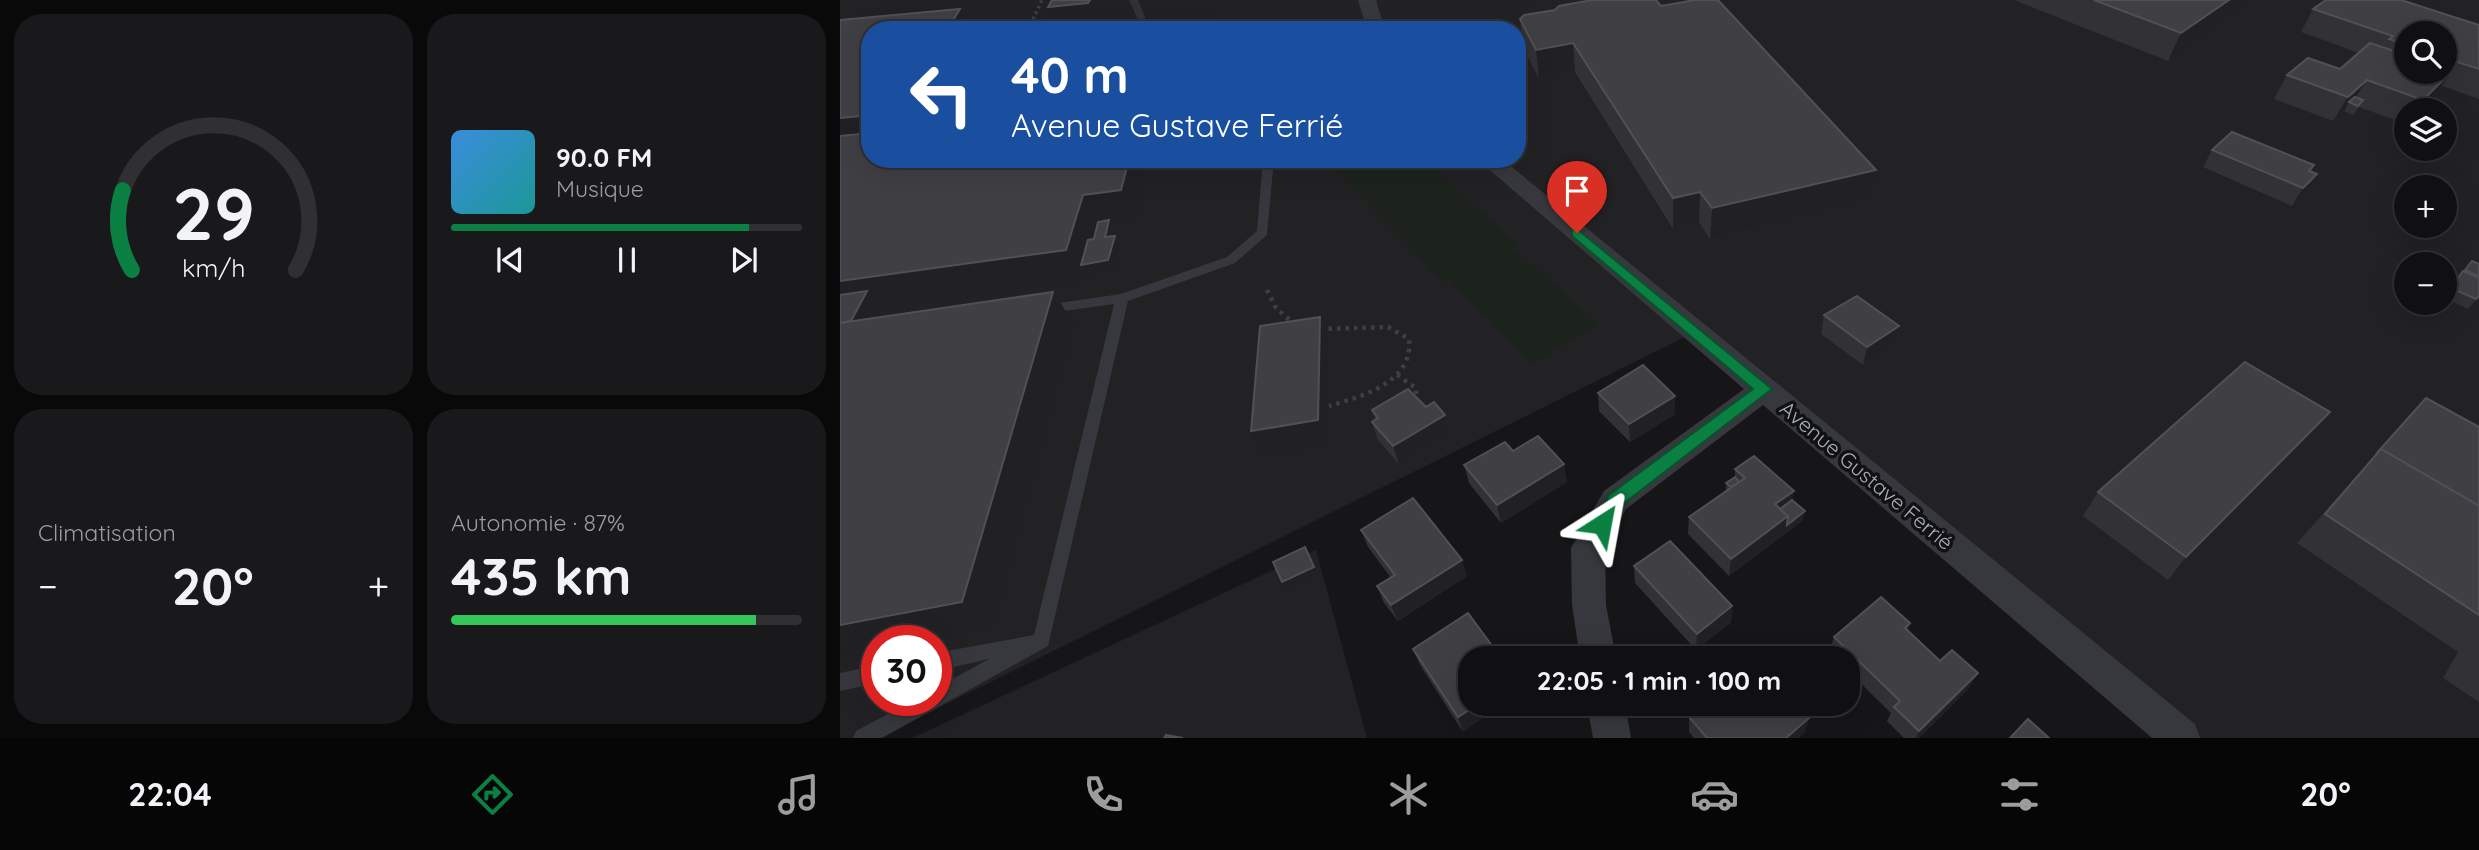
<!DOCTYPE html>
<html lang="fr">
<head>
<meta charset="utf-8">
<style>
	:root { --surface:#101012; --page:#19191b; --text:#f1f3f6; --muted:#9c9d9f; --line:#303032; --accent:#0b8043 }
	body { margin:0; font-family:Quicksand,sans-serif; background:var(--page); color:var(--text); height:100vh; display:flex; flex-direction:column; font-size:26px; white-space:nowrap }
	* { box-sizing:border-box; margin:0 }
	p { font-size:23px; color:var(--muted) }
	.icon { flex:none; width:38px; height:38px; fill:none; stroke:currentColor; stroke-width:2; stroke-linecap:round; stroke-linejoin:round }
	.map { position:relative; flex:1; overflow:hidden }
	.side { display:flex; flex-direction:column; gap:14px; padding:14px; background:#09090a; width:840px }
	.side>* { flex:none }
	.hud { position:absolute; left:21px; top:21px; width:665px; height:147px; border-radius:28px; box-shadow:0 7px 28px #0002,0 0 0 2px var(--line); background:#1a4fa0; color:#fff; overflow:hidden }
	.tools { position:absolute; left:1554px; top:21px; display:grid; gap:14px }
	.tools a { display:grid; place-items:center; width:63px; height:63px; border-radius:50%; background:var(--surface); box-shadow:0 7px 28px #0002,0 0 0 2px var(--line); font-size:35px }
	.speed { position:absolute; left:21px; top:625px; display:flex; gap:14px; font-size:35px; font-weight:700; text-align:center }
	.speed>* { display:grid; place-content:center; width:91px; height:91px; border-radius:50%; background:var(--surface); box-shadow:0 7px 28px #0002,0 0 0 2px var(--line); line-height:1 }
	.speed .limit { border:10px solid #d22; background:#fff; color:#111 }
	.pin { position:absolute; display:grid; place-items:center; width:60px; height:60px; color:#fff; margin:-72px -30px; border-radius:50% 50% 50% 0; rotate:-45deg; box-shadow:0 0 7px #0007 }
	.pin .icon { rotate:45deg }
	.me { position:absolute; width:77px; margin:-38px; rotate:34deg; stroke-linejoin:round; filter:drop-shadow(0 0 5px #0008) }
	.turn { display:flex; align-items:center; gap:24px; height:147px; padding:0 35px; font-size:32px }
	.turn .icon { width:91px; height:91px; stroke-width:2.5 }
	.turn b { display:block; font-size:49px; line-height:60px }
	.big { font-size:52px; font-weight:700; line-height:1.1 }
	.side .tile { flex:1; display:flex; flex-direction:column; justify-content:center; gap:10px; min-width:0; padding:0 24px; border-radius:28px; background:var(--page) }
	.side .dial { align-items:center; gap:0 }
	.dial svg { height:182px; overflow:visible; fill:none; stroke:var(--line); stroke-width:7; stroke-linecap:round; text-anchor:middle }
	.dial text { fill:var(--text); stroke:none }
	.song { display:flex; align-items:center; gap:21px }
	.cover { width:84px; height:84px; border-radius:10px; background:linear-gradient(135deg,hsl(210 70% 55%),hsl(180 70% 35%)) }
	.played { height:7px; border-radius:4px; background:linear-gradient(90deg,var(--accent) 85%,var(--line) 85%) }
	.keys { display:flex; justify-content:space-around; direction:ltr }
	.heat { display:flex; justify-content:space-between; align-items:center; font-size:38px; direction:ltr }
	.charge { height:10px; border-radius:5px; background:linear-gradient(90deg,#34c759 87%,var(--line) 0) }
	.side .tiles { flex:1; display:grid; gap:14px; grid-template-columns:repeat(2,1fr) }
	.trip { position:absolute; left:618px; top:646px; width:402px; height:70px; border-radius:28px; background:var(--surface); box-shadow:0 7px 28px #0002,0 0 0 2px var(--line); font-weight:700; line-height:70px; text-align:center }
	.menu { display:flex; height:112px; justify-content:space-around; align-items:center; background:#060607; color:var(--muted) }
	.menu .icon { width:49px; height:49px }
	.menu .current { color:var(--accent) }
	.menu b { font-size:32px; color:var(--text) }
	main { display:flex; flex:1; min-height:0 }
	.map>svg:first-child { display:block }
	.built { fill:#222225; fill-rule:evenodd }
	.green { fill:#1c231d }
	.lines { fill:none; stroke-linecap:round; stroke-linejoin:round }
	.path-far1 { stroke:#3d3f44; stroke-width:3.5; stroke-dasharray:2.5 3.5; stroke-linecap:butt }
	.path { stroke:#3d3f44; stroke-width:4.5; stroke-dasharray:3.5 5; stroke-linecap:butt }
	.service { fill:#37383d; fill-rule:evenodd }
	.minor { fill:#37383d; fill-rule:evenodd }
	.wall { fill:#323236; fill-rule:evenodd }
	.shaded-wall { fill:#212124 }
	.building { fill:#3f3f44; stroke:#4f5156; stroke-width:2 }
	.route { fill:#0b8043; stroke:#07532c; stroke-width:2 }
	.labels { text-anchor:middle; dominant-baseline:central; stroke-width:7; stroke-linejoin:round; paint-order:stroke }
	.street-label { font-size:21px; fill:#a8adb8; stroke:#111113 }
</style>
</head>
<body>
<main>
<section class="side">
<div class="tiles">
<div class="tile dial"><svg viewBox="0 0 100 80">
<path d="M14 69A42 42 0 1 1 86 69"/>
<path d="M14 69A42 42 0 0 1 10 34" stroke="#0b8043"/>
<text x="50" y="56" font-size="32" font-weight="700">29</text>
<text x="50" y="72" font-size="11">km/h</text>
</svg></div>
<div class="tile">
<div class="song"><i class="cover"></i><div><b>90.0 FM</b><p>Musique</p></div></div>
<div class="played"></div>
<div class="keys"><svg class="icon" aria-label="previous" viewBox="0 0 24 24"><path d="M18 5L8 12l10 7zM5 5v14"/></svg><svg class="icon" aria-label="pause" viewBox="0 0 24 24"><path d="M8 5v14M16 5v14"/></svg><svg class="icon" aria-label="next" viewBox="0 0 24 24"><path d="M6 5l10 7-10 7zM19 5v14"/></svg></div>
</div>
<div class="tile"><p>Climatisation</p>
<div class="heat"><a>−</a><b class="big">20°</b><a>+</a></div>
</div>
<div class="tile"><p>Autonomie · 87%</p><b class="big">435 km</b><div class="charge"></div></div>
</div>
</section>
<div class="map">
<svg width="1639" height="738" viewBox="0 0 1639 738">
	<rect width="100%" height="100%" fill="#161618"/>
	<!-- built -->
	<g class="built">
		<path d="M0 0H1639V738H1343L845 337 38 738H0ZM30 30H677V159H30ZM1566 33H1605V72H1566ZM1566 110H1605V149H1566ZM1566 187H1605V226H1566ZM1566 264H1605V303H1566ZM37 640H96V700H37Z"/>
		<polygon points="476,550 527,738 72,738"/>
	</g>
	<!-- green -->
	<polygon class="green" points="485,159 583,159 678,246 674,249 759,324 691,364 609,280 604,282"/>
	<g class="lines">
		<!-- path-far1 -->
		<polyline class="path-far1" points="188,30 202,0"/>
		<!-- path -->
		<g class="path">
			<polyline points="427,290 436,308 454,324"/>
			<path d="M480 329 548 327 569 339C574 382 523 396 489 406"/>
			<polyline points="557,375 576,388 576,397 572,400"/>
		</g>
		<!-- service -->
		<g class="service">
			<polygon points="423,159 434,159 427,235 395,263 288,301 208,646 42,738 13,738 16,731 74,700 96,700 96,688 149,659 96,671 96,653 194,635 274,304 203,314 198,312 196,309 198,306 281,294 387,257 417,231"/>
			<polygon points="37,665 37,683 0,691 0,673"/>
		</g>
		<!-- minor -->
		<g class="minor">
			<polygon points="518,0 536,0 545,30 527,30"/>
			<polygon points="637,159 662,159 1355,724 1360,738 1312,738 923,405 786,509 765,549 766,605 776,658 740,658 732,605 731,548 764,491 904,389"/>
			<polygon points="747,704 785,704 791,738 753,738"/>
		</g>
	</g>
	<!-- wall -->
	<g class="wall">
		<polygon points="212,0 383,0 379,19 326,25 324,20 308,24 299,23 298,20 264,26 262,30 219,30"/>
		<polygon points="1174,0 1413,0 1411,3 1328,61"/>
		<polygon points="821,6 1030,200 870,239 859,222 833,229 735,72 699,79 683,47 680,19"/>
		<path d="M1473 9 1639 25V99L1602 86 1596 95 1589 102 1596 105 1592 110H1566V124L1519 107 1513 115 1504 111 1493 121 1434 99 1447 75 1500 69 1519 53 1461 32ZM1566 33H1605V72H1566Z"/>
		<polygon points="1372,150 1474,165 1471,172 1475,176 1471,186 1452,206 1363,167"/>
		<polygon points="1632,261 1639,264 1639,296 1628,309 1605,298 1605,295"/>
		<polygon points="984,315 1054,344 1023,365 981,334"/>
		<polygon points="758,393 835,414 790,442 759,411"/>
		<polygon points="1586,398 1639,427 1639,702 1603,678 1618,652 1457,543"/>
		<polygon points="586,407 605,415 609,433 559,464 538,440 532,422 535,420 532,410"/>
		<polygon points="1490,412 1469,437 1328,580 1243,516 1258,492"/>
		<polygon points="673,451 727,482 661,523 629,483 624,465"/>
		<polygon points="895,469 952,500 963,520 889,576 848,534 849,517 886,491 886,483 895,477"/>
		<polygon points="521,530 627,576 558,621 544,603 537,586 551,578 528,547"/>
		<polygon points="794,566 892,606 891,622 856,650 795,583"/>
		<polygon points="628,613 623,732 580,665 573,649"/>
		<polygon points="1070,623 1067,631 1129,688 1079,738 1064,738 1047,721 1051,713 1008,671 1008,658 995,658 989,653 994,637"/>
		<polygon points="849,717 969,718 965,732 958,738 854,738 849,732"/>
	</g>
	<!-- shaded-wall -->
	<g class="shaded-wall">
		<polygon points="52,0 155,0 152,5 61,14"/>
		<polygon points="250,0 289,0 298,20 264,26 262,30 219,30 208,7"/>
		<polygon points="298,0 383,0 379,19 326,25 324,20 308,24"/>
		<polygon points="668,0 701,0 668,5"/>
		<polygon points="1389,0 1413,0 1411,3 1328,61 1341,33"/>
		<polygon points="120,9 132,30 107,30"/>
		<polygon points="733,43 735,72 699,79 696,50"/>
		<polygon points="1612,71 1596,95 1582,110 1580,109 1579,110 1576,110 1583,100"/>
		<polygon points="1527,80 1512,103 1509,102 1504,111 1493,121 1508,97"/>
		<polygon points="30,115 30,141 0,145 0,118"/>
		<polygon points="259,159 306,159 303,169 307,179 297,221 271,224 274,230 270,247 265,237 268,225 260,226 250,263 268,260 275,236 280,245 274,270 247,274 245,281 42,310 20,355 0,358 0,337 3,337 15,314 0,316 0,281 226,250 243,195 281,190 286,172 274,173 272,183"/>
		<polygon points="1036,170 1030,200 870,239 872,208"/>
		<polygon points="1477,174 1471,183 1477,177 1471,186 1452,206 1463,188"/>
		<polygon points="860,192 859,222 833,229 833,198"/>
		<polygon points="213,292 234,323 153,629 94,640 37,640 37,652 0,659 0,625"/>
		<polygon points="480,317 489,342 488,445 424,456 411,431"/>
		<polygon points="1059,326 1054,344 1023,365 1027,347"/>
		<polygon points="835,396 835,414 790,442 789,424"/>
		<polygon points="1490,412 1469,437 1328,580 1346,557"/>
		<polygon points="605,415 609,433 559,464 553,446"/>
		<polygon points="724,464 727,482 661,523 657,505"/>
		<polygon points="954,491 951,509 939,517 935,504"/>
		<polygon points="965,511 963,520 889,576 891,559 948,516"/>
		<polygon points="465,547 478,576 447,590 442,582"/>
		<polygon points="622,560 627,576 558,621 551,605"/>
		<polygon points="892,606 891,622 856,650 857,634"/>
		<polygon points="1138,673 1129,688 1079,738 1076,738 1079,731"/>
		<polygon points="638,704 663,704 623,732 618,717"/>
		<polygon points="969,718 965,732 958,738 946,738"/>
	</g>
	<!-- building -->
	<g class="building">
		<polygon points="212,0 250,0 248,3 208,7"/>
		<polygon points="752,0 816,0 821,6 855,0 878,0 1036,170 872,208 860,192 833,198 733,43 696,50 680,19 684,15 715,10 719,6"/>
		<polygon points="1254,0 1389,0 1341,33"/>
		<polygon points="1486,0 1561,0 1639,25 1639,69 1605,58 1605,33 1566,33 1566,45 1549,39 1553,36 1473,9"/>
		<polygon points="120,9 107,30 30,30 30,115 0,118 0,20"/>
		<polygon points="1530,43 1566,55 1566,72 1605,72 1605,68 1612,71 1583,100 1527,80 1508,97 1447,75 1468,58 1500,69"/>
		<polygon points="1515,97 1523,100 1518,106 1509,102"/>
		<polygon points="1586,102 1596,105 1591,110 1583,110 1580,109"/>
		<polygon points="1392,132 1474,165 1469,171 1477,174 1463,188 1372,150"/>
		<polygon points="30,133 30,159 289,159 281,190 243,195 226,250 0,281 0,136"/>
		<polygon points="269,220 265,237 275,236 268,260 241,265 248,240 254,239 258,222"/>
		<polygon points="1632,261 1639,264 1639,276 1625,270"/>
		<polygon points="1623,271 1639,278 1639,296 1636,299 1611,288"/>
		<polygon points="27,291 11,321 0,323 0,295"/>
		<polygon points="213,292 122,602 0,625 0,323"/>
		<polygon points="1017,296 1059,326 1027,347 984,315"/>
		<polygon points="480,317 478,420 411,431 420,326"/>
		<polygon points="1405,362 1490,412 1346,557 1258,492"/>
		<polygon points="803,365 835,396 789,424 758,393"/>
		<polygon points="568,389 586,407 594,402 605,415 553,446 532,422 538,418 532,410"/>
		<polygon points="1586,398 1639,427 1639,506 1541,449 1536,454"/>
		<polygon points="698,436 724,464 657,505 624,465 665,442 673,451"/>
		<polygon points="1541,449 1639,506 1639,615 1485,514"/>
		<polygon points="914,456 954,491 935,504 948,516 891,559 849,517 905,478 895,469"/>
		<polygon points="895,477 899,482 891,487 886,483"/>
		<polygon points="573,498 622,560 551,605 537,586 555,575 521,530"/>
		<polygon points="952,500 965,511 947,525 948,516 940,509"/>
		<polygon points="830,541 892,606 857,634 794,566"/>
		<polygon points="465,547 474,567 442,582 433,562"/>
		<polygon points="1041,597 1070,623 1065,628 1100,661 1112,650 1138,673 1079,731 1054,707 1060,701 994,637"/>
		<polygon points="628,613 661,658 630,658 630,704 638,704 618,717 573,649"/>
		<polygon points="866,704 956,704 969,718 946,738 867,738 849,717"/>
		<polygon points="1188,719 1209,738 1170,738"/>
		<polygon points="326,735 343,738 324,738"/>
	</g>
	<!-- route -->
	<polygon class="route" points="737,229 932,389 782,505 768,530 762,532 755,530 753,524 769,495 913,389 732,236 732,230"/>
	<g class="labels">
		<!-- street labels -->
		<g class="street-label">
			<text transform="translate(1027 475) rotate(40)">Avenue Gustave Ferrié</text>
		</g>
	</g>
</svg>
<div class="tools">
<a><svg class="icon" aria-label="search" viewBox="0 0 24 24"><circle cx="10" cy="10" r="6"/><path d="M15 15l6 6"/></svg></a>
<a><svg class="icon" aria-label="layers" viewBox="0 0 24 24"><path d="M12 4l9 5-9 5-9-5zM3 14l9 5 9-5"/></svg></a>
<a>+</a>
<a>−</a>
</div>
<div class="speed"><div class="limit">30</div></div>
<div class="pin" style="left:737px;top:233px;background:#d93025"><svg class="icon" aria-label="arrive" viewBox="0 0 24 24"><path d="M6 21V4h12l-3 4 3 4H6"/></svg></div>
<svg class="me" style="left:762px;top:524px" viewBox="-20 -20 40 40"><path d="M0-17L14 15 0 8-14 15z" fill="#0b8043" stroke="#fff" stroke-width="4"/></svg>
<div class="trip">22:05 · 1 min · 100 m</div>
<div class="hud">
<div class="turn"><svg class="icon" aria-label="left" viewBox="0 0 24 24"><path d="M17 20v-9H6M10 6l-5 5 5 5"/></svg><div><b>40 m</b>Avenue Gustave Ferrié</div></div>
</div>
</div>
</main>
<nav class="menu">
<b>22:04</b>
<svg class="icon current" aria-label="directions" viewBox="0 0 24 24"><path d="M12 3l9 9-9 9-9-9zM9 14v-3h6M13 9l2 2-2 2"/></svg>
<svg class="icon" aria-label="music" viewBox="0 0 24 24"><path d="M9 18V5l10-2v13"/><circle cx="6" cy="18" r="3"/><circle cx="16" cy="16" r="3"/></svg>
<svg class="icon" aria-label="phone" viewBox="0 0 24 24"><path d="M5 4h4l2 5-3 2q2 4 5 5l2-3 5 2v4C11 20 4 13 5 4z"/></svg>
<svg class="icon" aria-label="climate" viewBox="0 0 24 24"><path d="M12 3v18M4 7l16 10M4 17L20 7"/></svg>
<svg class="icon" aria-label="car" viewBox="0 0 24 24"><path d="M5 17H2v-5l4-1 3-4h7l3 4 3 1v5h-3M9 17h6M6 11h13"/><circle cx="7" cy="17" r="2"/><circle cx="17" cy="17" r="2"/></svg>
<svg class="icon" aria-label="filters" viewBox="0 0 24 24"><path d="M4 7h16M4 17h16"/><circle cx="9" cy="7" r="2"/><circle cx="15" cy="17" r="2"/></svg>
<b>20°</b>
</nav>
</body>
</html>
